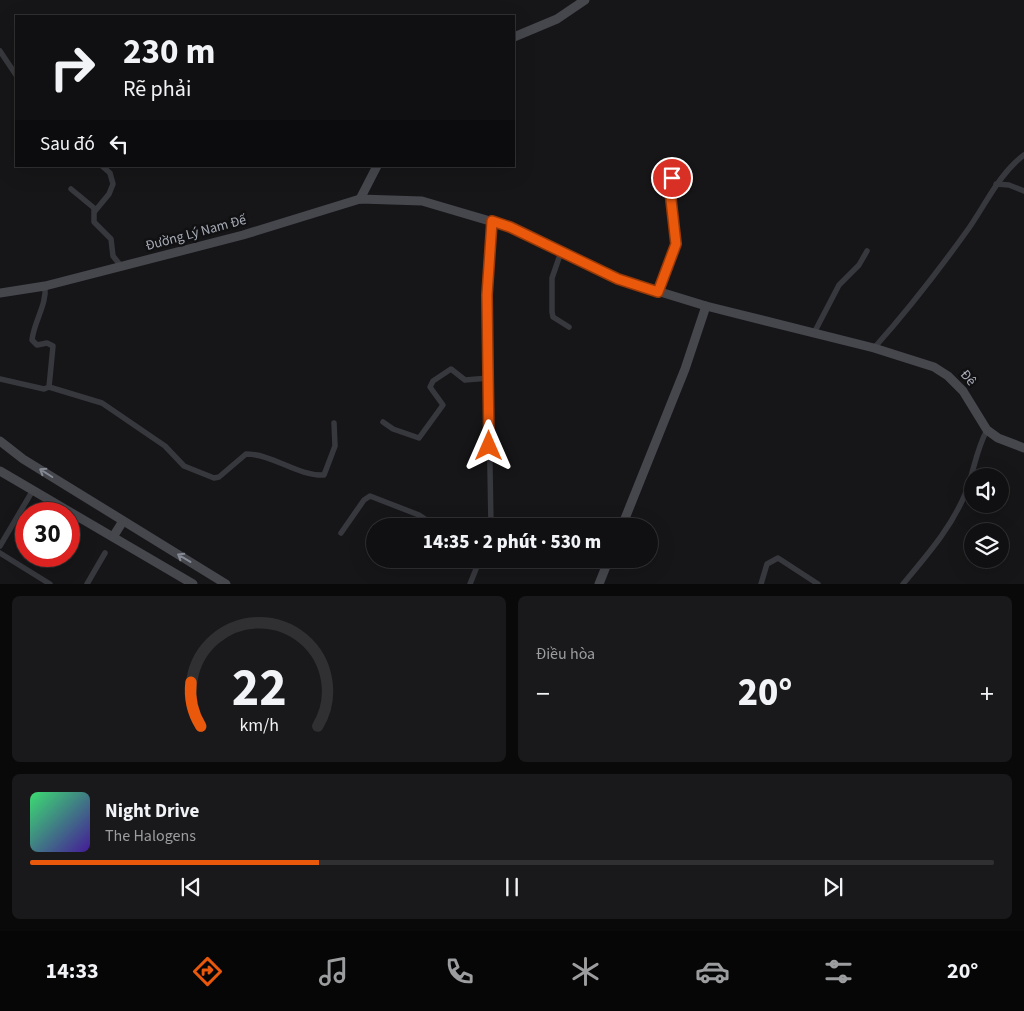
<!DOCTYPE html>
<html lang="vi">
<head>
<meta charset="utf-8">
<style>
	:root { --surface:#101012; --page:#19191b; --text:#f1f3f6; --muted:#9c9d9f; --line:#303032; --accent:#ea580c }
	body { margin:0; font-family:"Source Sans 3",sans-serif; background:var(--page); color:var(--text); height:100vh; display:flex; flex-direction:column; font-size:19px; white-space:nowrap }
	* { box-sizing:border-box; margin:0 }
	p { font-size:16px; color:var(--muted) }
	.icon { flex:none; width:28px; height:28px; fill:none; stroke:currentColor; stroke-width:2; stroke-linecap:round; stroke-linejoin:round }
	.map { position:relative; height:584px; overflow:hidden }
	.side { display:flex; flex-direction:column; gap:12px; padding:12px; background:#09090a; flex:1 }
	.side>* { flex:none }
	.top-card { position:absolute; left:15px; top:15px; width:500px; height:152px; border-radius:0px; box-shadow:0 5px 20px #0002,0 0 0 1px var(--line); background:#101012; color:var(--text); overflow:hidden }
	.buttons { position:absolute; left:964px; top:468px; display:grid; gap:10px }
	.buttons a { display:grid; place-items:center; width:45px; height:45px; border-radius:50%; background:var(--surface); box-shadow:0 5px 20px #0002,0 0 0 1px var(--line); font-size:25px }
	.speed { position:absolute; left:15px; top:502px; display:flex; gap:10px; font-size:25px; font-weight:700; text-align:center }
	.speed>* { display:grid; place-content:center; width:65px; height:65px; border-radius:50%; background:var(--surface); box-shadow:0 5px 20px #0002,0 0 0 1px var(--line); line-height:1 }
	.speed .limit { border:8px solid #d22; background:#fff; color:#111 }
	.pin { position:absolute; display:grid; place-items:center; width:42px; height:42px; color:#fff; margin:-21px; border:2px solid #fff; border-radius:50%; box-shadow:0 1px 5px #0007 }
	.me { position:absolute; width:55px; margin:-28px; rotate:0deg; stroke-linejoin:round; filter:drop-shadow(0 0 4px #0008) }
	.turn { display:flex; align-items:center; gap:18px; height:105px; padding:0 25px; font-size:22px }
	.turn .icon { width:65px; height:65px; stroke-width:2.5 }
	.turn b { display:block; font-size:35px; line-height:42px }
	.then { display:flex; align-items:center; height:48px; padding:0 25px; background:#0003; gap:10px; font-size:19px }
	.big { font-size:38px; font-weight:800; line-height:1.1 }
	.side .card { flex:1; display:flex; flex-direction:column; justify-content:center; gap:8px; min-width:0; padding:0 18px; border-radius:8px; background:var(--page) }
	.side .dial { align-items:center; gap:0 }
	.dial svg { height:130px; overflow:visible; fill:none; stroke:var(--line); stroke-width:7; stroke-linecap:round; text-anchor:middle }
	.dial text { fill:var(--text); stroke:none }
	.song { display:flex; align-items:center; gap:15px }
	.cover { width:60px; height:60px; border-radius:8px; background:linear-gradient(135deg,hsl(140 70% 55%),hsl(260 70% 35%)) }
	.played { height:5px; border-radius:2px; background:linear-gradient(90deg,var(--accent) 30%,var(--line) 30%) }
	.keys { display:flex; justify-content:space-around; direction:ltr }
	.heat { display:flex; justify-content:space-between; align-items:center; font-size:28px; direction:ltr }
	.side .tiles { flex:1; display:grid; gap:12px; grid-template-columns:1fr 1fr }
	.card:last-child { grid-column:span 2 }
	.trip { position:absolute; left:366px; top:518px; width:292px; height:50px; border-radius:25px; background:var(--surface); box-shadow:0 5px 20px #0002,0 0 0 1px var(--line); font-weight:800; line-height:50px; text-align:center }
	.tab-bar { display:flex; height:80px; justify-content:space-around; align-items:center; background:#060607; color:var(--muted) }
	.tab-bar .icon { width:35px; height:35px }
	.tab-bar .active { color:var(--accent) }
	.tab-bar b { font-size:22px; color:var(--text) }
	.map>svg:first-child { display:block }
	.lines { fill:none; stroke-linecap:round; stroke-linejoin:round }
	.street { stroke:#37383d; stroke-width:5.5 }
	.secondary { stroke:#45474d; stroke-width:9 }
	.oneway { stroke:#858993 }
	.route-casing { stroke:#983908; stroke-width:12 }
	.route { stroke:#ea580c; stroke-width:9 }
	.labels { text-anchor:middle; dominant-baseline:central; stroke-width:5; stroke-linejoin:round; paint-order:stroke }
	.street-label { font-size:14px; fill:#a8adb8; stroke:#111113 }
</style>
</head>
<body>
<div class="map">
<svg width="1024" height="584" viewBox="0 0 1024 584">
	<rect width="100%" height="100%" fill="#161618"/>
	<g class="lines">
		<!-- street -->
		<g class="street">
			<polyline points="0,51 16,75"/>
			<polyline points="996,184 1009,185 1024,191"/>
			<polyline points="71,189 94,208 94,222 111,239 113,256 121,266"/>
			<polyline points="95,211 109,194 113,184 110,173 102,166"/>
			<polyline points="561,252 552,278 552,312 553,317 569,327"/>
			<path d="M45 286C47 305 34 321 32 340L37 345 47 343 53 346 49 387"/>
			<polyline points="658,291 676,244 670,191 672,178"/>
			<polyline points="814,333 839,285 859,265 867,251"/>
			<path d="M874 348C908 310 939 270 969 228 987 202 999 174 1024 155"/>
			<path d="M0 379 44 389 49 387 102 403 165 446 184 466 214 478 219 477 246 454C273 454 297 476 324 475L335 446 334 423"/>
			<polyline points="383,422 393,429 419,438 443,405 430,387 433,381 451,369 465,380 489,378"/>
			<polyline points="491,526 487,295 492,221"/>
			<polyline points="341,533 364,500 370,496 419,515 425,519 430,526"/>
			<polyline points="0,546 33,490"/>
			<polyline points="0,553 50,584"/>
			<polyline points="407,559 422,564 427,559"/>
			<polyline points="87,584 105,553"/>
			<polyline points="470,584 480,559"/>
			<polyline points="761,584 767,564 778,558 818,584"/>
			<path d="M903 584C927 555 952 527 966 492 974 471 976 450 987 430"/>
		</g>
		<!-- secondary -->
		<g class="secondary">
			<polyline points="514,37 557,19 585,0"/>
			<polyline points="360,199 377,166"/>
			<polyline points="0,293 45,286 243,235 360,199 422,201 510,227 618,279 706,306 874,348 934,367 948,376 963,391 987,430 998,438 1024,448"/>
			<polyline points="0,441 23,459 226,584"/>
			<polyline points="0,471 193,584"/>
			<polyline points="622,526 685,369 706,306"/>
			<polyline points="113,537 123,521"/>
			<polyline points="599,584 609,559"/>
		</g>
	</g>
	<!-- one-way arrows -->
	<defs><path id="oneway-shaft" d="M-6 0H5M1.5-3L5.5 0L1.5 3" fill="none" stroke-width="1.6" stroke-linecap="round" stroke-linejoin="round" transform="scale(1.25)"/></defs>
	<g class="oneway">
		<use href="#oneway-shaft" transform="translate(46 473) rotate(-148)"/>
		<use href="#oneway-shaft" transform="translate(184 558) rotate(-149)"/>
	</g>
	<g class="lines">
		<!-- route casing -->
		<g class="route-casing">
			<polyline id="route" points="489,446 487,295 492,221 510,227 618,279 658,292 676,244 670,191 672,178"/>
		</g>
		<!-- route -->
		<use href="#route" class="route"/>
	</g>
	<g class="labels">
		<!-- street labels -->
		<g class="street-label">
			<text transform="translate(196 233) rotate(-15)">Đường Lý Nam Đế</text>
			<text transform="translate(968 378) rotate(50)">Đê</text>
		</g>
	</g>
</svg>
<div class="buttons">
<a><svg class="icon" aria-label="sound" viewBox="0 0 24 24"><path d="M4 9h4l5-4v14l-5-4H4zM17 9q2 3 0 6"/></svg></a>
<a><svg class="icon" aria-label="layers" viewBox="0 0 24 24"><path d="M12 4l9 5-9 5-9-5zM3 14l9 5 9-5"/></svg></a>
</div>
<div class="speed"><div class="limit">30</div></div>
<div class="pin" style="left:672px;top:178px;background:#d93025"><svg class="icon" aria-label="arrive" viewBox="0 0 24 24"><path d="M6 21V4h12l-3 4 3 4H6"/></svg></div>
<svg class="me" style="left:489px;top:446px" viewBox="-20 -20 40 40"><path d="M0-17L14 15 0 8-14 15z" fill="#ea580c" stroke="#fff" stroke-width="4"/></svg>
<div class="trip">14:35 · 2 phút · 530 m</div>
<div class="top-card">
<div class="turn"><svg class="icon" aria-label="right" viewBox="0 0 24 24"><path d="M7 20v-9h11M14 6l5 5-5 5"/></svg><div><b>230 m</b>Rẽ phải</div></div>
<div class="then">Sau đó<svg class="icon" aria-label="left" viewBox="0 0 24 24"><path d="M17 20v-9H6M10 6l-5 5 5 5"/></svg></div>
</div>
</div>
<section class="side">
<div class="tiles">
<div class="card dial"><svg viewBox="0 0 100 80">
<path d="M14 69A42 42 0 1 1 86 69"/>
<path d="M14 69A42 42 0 0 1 8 42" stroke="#ea580c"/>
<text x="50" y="56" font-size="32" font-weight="700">22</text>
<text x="50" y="72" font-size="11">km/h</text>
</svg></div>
<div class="card"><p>Điều hòa</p>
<div class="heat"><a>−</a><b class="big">20°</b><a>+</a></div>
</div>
<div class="card">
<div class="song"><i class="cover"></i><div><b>Night Drive</b><p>The Halogens</p></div></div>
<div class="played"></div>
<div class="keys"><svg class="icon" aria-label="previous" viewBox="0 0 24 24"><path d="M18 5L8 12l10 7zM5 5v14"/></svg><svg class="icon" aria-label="pause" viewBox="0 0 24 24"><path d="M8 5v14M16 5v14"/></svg><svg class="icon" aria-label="next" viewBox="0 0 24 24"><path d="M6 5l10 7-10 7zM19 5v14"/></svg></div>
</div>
</div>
</section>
<nav class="tab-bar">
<b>14:33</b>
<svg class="icon active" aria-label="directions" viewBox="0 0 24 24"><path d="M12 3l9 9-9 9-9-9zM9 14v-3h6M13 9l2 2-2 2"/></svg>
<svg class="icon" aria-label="music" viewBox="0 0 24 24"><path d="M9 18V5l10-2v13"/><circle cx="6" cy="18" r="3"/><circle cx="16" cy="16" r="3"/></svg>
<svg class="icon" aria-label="phone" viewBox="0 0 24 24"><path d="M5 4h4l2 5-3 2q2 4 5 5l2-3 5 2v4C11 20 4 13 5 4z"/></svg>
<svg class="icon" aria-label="climate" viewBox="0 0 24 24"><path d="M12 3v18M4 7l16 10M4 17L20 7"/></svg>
<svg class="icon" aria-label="car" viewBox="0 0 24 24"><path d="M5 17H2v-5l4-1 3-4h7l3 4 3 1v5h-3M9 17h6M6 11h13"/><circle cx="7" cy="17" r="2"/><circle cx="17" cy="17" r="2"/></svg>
<svg class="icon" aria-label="filters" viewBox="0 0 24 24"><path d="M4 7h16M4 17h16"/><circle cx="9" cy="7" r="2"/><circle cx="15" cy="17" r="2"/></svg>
<b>20°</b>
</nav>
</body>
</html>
